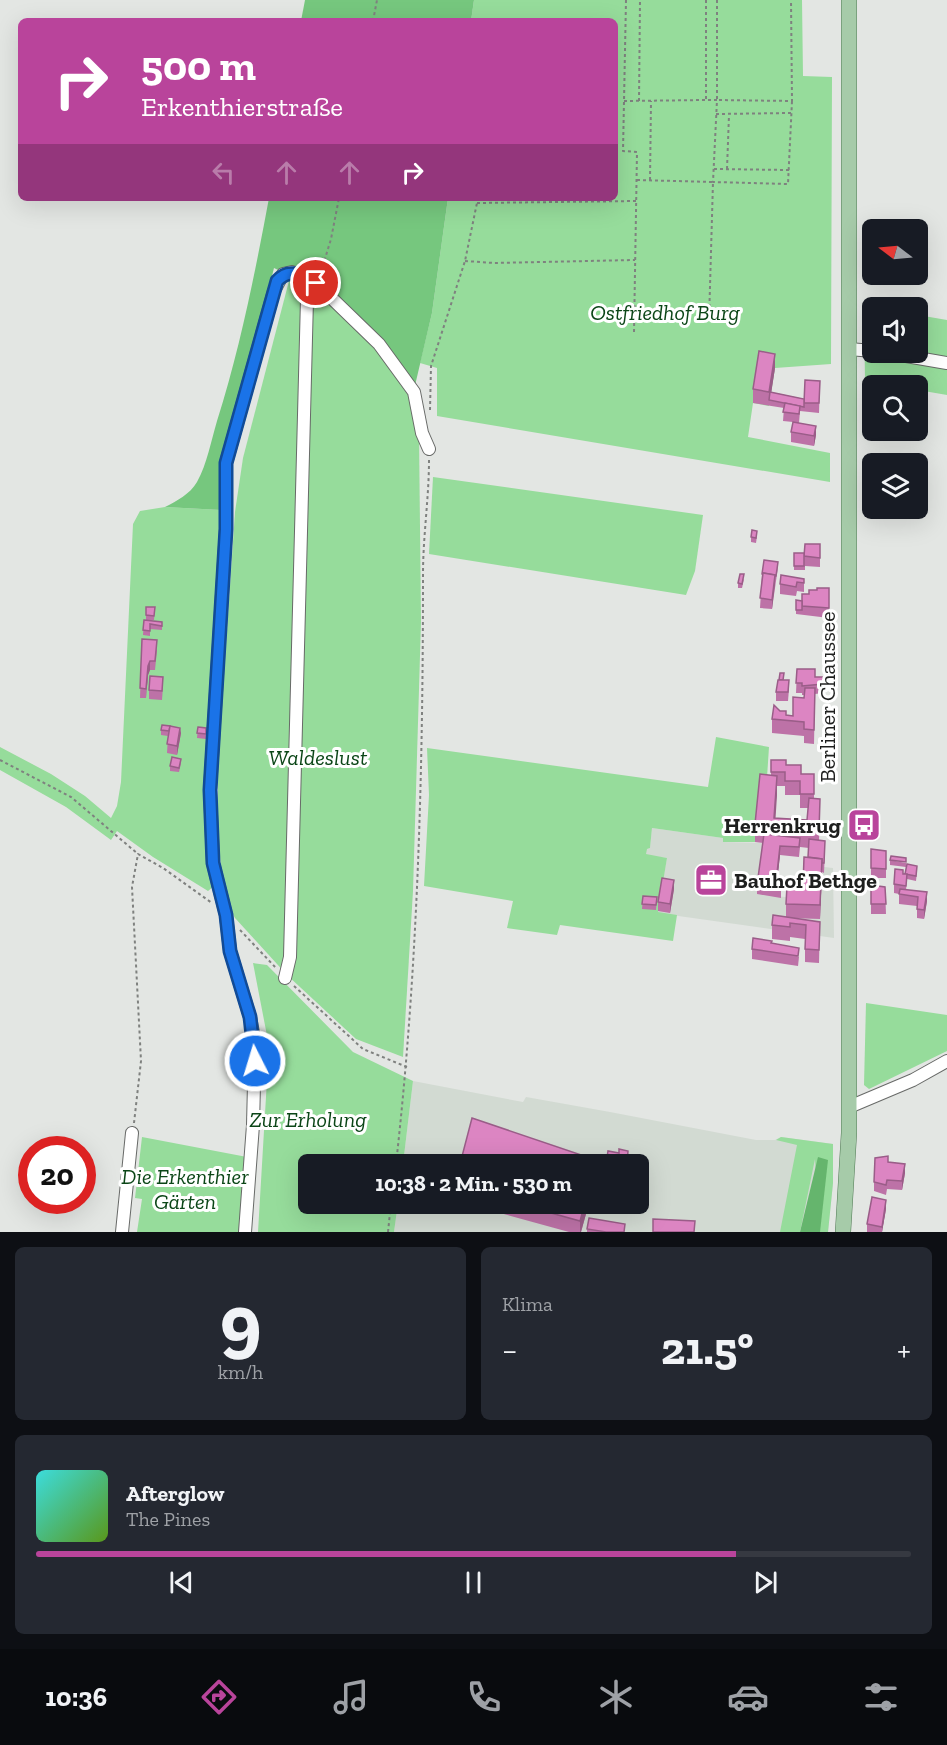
<!DOCTYPE html>
<html lang="de">
<head>
<meta charset="utf-8">
<style>
	:root { --surface:#171b24; --page:#242831; --text:#f1f3f6; --muted:#9ea1a6; --line:#363941; --accent:#b9449b }
	body { margin:0; font-family:"Zilla Slab",serif; background:var(--page); color:var(--text); height:100vh; display:flex; flex-direction:column; font-size:22px; white-space:nowrap }
	* { box-sizing:border-box; margin:0 }
	p { font-size:20px; color:var(--muted) }
	.icon { flex:none; width:33px; height:33px; fill:none; stroke:currentColor; stroke-width:2; stroke-linecap:round; stroke-linejoin:round }
	.map { position:relative; height:1232px; overflow:hidden }
	.drawer { display:flex; flex-direction:column; gap:15px; padding:15px; background:#0d0f14; flex:1 }
	.drawer>* { flex:none }
	.hud { position:absolute; left:18px; top:18px; width:600px; height:183px; border-radius:9px; box-shadow:0 6px 24px #0002; background:#b9449b; color:#fff; overflow:hidden }
	.needle { width:39px; rotate:286deg }
	.fabs { position:absolute; left:862px; top:219px; display:grid; gap:12px }
	.fabs a { display:grid; place-items:center; width:66px; height:66px; border-radius:9px; background:var(--surface); box-shadow:0 6px 24px #0002; font-size:30px }
	.speed { position:absolute; left:18px; top:1136px; display:flex; gap:12px; font-size:30px; font-weight:700; text-align:center }
	.speed>* { display:grid; place-content:center; width:78px; height:78px; border-radius:50%; background:var(--surface); box-shadow:0 6px 24px #0002; line-height:1 }
	.speed .limit { border:9px solid #d22; background:#fff; color:#111 }
	.pin { position:absolute; display:grid; place-items:center; width:51px; height:51px; color:#fff; margin:-26px; border:3px solid #fff; border-radius:50%; box-shadow:0 2px 6px #0007 }
	.me { position:absolute; width:66px; margin:-33px; rotate:355deg; stroke-linejoin:round; filter:drop-shadow(0 0 4px #0008) }
	.turn { display:flex; align-items:center; gap:21px; height:126px; padding:0 24px; font-size:27px }
	.turn .icon { width:78px; height:78px; stroke-width:2.5 }
	.turn b { display:block; font-size:42px; line-height:51px }
	.lanes { display:flex; align-items:center; height:57px; padding:0 24px; background:#0003; justify-content:center; gap:30px; direction:ltr }
	.lanes .off { opacity:.35 }
	.big { font-size:45px; font-weight:800; line-height:1.1 }
	.drawer .card { flex:1; display:flex; flex-direction:column; justify-content:center; gap:9px; min-width:0; padding:0 21px; border-radius:9px; background:var(--page) }
	.drawer .dial { align-items:center; gap:0 }
	.dial b { font-size:78px; line-height:1 }
	.song { display:flex; align-items:center; gap:18px }
	.cover { width:72px; height:72px; border-radius:9px; background:linear-gradient(135deg,hsl(180 70% 55%),hsl(90 70% 35%)) }
	.played { height:6px; border-radius:3px; background:linear-gradient(90deg,var(--accent) 80%,var(--line) 80%) }
	.keys { display:flex; justify-content:space-around; direction:ltr }
	.heat { display:flex; justify-content:space-between; align-items:center; font-size:33px; direction:ltr }
	.drawer .tiles { flex:1; display:grid; gap:15px; grid-template-columns:1fr 1fr }
	.card:last-child { grid-column:span 2 }
	.trip { position:absolute; left:298px; top:1154px; width:351px; height:60px; border-radius:9px; background:var(--surface); box-shadow:0 6px 24px #0002; font-weight:800; line-height:60px; text-align:center }
	.menu { display:flex; height:96px; justify-content:space-around; align-items:center; background:#090b0e; color:var(--muted) }
	.menu .icon { width:42px; height:42px }
	.menu .on { color:var(--accent) }
	.menu b { font-size:27px; color:var(--text) }
	.map>svg:first-child { display:block }
	.built { fill:#d2dad2 }
	.green { fill:#96dc9b }
	.forest { fill:#76c77e }
	.water { fill:#65b56d }
	.lines { fill:none; stroke-linecap:round; stroke-linejoin:round }
	.minor-casing { stroke:#686a68; stroke-width:14 }
	.major-casing { stroke:#4f7853; stroke-width:16 }
	.path { stroke:#7f817f; stroke-width:2; stroke-dasharray:3 3; stroke-linecap:butt }
	.minor { stroke:#fff; stroke-width:12 }
	.major { stroke:#a6cba9; stroke-width:15 }
	.wall { fill:#bd72a7; fill-rule:evenodd }
	.shaded-wall { fill:#9a5d88 }
	.building { fill:#dc85c2; stroke:#9a5d88; stroke-width:1.5 }
	.route-casing { stroke:#114b97; stroke-width:15 }
	.route { stroke:#1a73e8; stroke-width:10 }
	.labels { text-anchor:middle; dominant-baseline:central; stroke-width:6; stroke-linejoin:round; paint-order:stroke }
	.park-label { font-size:22px; font-style:italic; fill:#0b4617; stroke:#fff }
	.street-label { font-size:22px; fill:#1e1f1e; stroke:#fff }
	.poi-label { font-size:22px; font-weight:bold; fill:#1e1f1e; stroke:#fff; text-anchor:end }
</style>
</head>
<body>
<div class="map">
<svg width="947" height="1232" viewBox="0 0 947 1232">
	<rect width="100%" height="100%" fill="#e3e6e3"/>
	<!-- built -->
	<g class="built">
		<polygon points="652,828 723,838 723,842 764,843 757,894 803,899 804,871 823,873 824,867 833,868 834,938 657,913 667,858 645,855 646,849 650,848"/>
		<polygon points="413,1081 523,1102 526,1097 610,1112 756,1140 775,1140 781,1137 833,1144 833,1183 828,1232 394,1232 398,1203 639,1203 639,1164 403,1164"/>
	</g>
	<!-- green -->
	<g class="green">
		<polygon points="474,0 802,0 803,76 832,77 831,364 775,368 769,406 753,403 748,437 830,453 830,482 437,416 437,368 420,363 432,313 448,198 615,198 615,21 471,21"/>
		<polygon points="290,277 311,286 352,319 413,394 419,432 421,622 413,891 403,1057 356,1039 287,975 235,918 229,907 222,878 218,835 218,762 235,512 243,458"/>
		<polygon points="864,306 873,308 873,352 918,352 918,315 947,320 947,395 918,390 918,386 892,385 865,381"/>
		<polygon points="433,477 703,515 695,571 686,595 429,554"/>
		<polygon points="165,507 221,510 222,527 205,791 205,826 214,886 208,891 153,857 117,831 111,840 66,807 0,770 0,747 51,774 85,796 111,818 117,806 121,782 133,524 140,511"/>
		<polygon points="716,737 769,747 766,793 760,793 755,842 723,842 723,838 652,828 650,848 647,849 646,854 667,858 658,912 677,915 673,941 560,925 557,935 507,928 513,901 424,886 429,795 427,748 708,787"/>
		<polygon points="253,963 267,965 353,1052 413,1081 403,1164 309,1164 309,1203 398,1203 394,1232 258,1232 269,1046"/>
		<polygon points="866,1003 947,1015 947,1051 869,1089 864,1085"/>
		<polygon points="142,1137 247,1157 241,1232 137,1232 142,1199 135,1198"/>
		<polygon points="781,1137 833,1144 833,1183 828,1232 820,1232 815,1159 800,1232 780,1232 797,1145 776,1140"/>
	</g>
	<!-- forest -->
	<g class="forest">
		<polygon points="305,0 474,0 471,21 301,21"/>
		<path d="M269 198H448L432 313 413 394 360 327 311 286 274 268 241 400 221 510 165 507C177 501 190 494 197 482 207 464 211 441 217 421 240 349 255 273 269 198Z"/>
	</g>
	<!-- water -->
	<polygon class="water" points="818,1157 828,1160 820,1232 800,1232"/>
	<g class="lines">
		<!-- minor casing -->
		<g class="minor-casing">
			<g id="minor">
				<polyline points="849,349 873,351"/>
				<polyline points="883,352 947,363"/>
				<polyline points="285,978 290,957 307,299"/>
				<polyline points="849,1107 913,1080 947,1061"/>
				<polyline points="122,1232 132,1133"/>
				<polyline points="245,1232 253,1125 255,1043 250,1017 230,951 226,915 213,863 210,790 226,529 226,463 274,291 283,274 292,272 316,283 379,344 414,392 422,433 429,449"/>
			</g>
		</g>
		<!-- major casing -->
		<g class="major-casing">
			<polyline id="major" points="843,1232 849,1133 849,0"/>
		</g>
		<!-- path -->
		<g class="path">
			<polyline points="626,0 623,151 637,152 634,332"/>
			<polyline points="706,0 706,100 717,100 713,182 788,184 792,101"/>
			<polyline points="717,0 717,100 792,101 791,0"/>
			<polyline points="496,20 496,21"/>
			<polyline points="373,21 377,0"/>
			<polyline points="624,101 706,100"/>
			<polyline points="639,101 640,0"/>
			<polyline points="716,114 791,113"/>
			<polyline points="714,169 789,170"/>
			<polyline points="727,169 729,115"/>
			<polyline points="637,180 713,182 709,321"/>
			<polyline points="650,180 651,101"/>
			<polyline points="477,203 636,201"/>
			<polyline points="465,261 494,263 635,260"/>
			<polyline points="321,272 331,239 339,198"/>
			<polyline points="430,410 431,366 465,261 478,198"/>
			<polyline points="0,760 71,797 138,854"/>
			<polyline points="240,930 277,969"/>
			<polyline points="294,986 363,1049 407,1067"/>
			<polyline points="134,1123 141,1061 132,887 138,854 163,868 212,903"/>
			<path d="M396 1164C418 968 423 771 423 574 423 536 429 498 429 460"/>
			<polyline points="388,1232 391,1203"/>
		</g>
		<!-- minor -->
		<use href="#minor" class="minor"/>
		<!-- major -->
		<use href="#major" class="major"/>
	</g>
	<!-- wall -->
	<g class="wall">
		<polygon points="775,368 771,392 804,399 820,381 819,413 800,411 799,423 816,435 814,446 791,442 791,432 793,422 783,421 784,408 753,403 753,389"/>
		<polygon points="757,536 756,543 751,542 751,537"/>
		<polygon points="820,544 820,567 805,566 805,570 794,570 794,553 804,553"/>
		<polygon points="778,567 772,609 760,608 762,574"/>
		<polygon points="744,579 742,588 738,588 738,583"/>
		<polygon points="804,579 804,592 797,591 796,596 780,594 780,584"/>
		<polygon points="829,588 829,618 796,614 796,600 802,601 809,594 817,590"/>
		<polygon points="146,607 155,607 154,620 146,620"/>
		<polygon points="144,620 162,622 162,630 150,629 150,636 143,635"/>
		<polygon points="142,639 157,650 155,670 150,670 148,675 146,698 140,698"/>
		<polygon points="797,669 815,677 823,677 823,693 815,694 814,744 804,743 804,736 772,733 772,719 780,711 786,715 793,716 804,698 804,695 802,695 802,693 796,693"/>
		<polygon points="163,686 162,700 149,699 149,690"/>
		<polygon points="789,689 788,701 776,701 776,692"/>
		<polygon points="198,727 206,728 206,739 197,738"/>
		<polygon points="161,730 181,733 177,755 167,753 168,736 161,735"/>
		<path d="M771 760 786 765 801 774H814V799L820 817 819 840 825 850 824 873 822 872 820 919 789 918 820 922 819 963 805 962V939L790 937V941L772 939V925L786 917V904L803 886 808 857 809 848 800 847 799 857 780 855 777 883 781 889V898L757 894V885L763 843 755 842V824L771 775ZM777 786H785V795H800V808H808L807 820 775 818Z"/>
		<polygon points="181,763 179,772 170,771 170,766"/>
		<polygon points="871,849 886,851 886,878 871,878"/>
		<polygon points="890,860 906,863 906,867 890,865"/>
		<polygon points="917,871 916,881 907,879 906,890 927,901 924,919 917,918 917,906 899,904 899,894 894,893 894,884 903,874"/>
		<polygon points="871,885 885,887 886,914 871,914"/>
		<polygon points="674,889 670,913 658,911 658,902"/>
		<polygon points="643,896 657,897 656,910 642,909"/>
		<polygon points="772,944 799,957 798,966 752,959 752,949"/>
		<polygon points="888,1162 905,1173 902,1190 887,1189 886,1195 874,1191 874,1182"/>
		<polygon points="474,1203 589,1203 581,1232 569,1232 493,1211 493,1208"/>
		<polygon points="886,1209 882,1232 867,1232 867,1224"/>
		<polygon points="587,1229 625,1232 587,1232"/>
	</g>
	<!-- shaded-wall -->
	<g class="shaded-wall">
		<polygon points="775,354 775,368 770,401 769,400 769,406 769,392"/>
		<polygon points="816,426 816,435 814,446 814,436"/>
		<polygon points="775,575 775,584 772,609 772,600"/>
		<polygon points="150,661 150,670 148,675 146,698 148,666"/>
		<polygon points="180,728 181,733 177,755 177,746"/>
		<polygon points="777,776 777,795 775,826 774,818"/>
		<polygon points="780,846 780,855 776,891 776,882"/>
		<polygon points="822,859 822,872 820,919 820,905"/>
		<polygon points="674,880 674,889 670,913 670,904"/>
		<polygon points="927,892 927,901 924,919 924,910"/>
		<polygon points="905,1164 905,1173 902,1190 902,1181"/>
		<polygon points="886,1200 886,1209 882,1232 882,1227"/>
		<polygon points="585,1203 589,1203 581,1232 580,1232 580,1221"/>
	</g>
	<!-- building -->
	<g class="building">
		<polygon points="759,351 775,354 769,392 753,389"/>
		<polygon points="805,380 820,381 819,403 804,403"/>
		<polygon points="770,392 804,399 804,407 769,400"/>
		<polygon points="785,403 800,406 799,414 783,412"/>
		<polygon points="793,422 816,426 814,436 791,432"/>
		<polygon points="752,530 757,531 756,538 751,537"/>
		<polygon points="805,544 820,544 820,558 804,556"/>
		<rect x="794" y="553" width="10" height="13"/>
		<polygon points="764,560 778,562 776,576 775,576 775,575 763,573 763,575 762,574"/>
		<polygon points="763,573 775,575 772,600 760,598"/>
		<polygon points="740,574 744,574 742,584 738,583"/>
		<polygon points="781,575 804,579 804,583 797,582 796,587 780,584"/>
		<polygon points="817,588 829,588 829,608 802,606 802,594 809,594 809,590 817,590"/>
		<polygon points="796,600 802,601 802,610 796,610"/>
		<polygon points="146,607 155,607 154,616 146,615"/>
		<polygon points="144,620 162,622 162,626 150,624 150,631 143,630"/>
		<polygon points="142,639 157,640 155,661 150,661 148,666 146,689 140,688"/>
		<polygon points="797,669 815,669 815,677 823,677 823,684 802,686 802,683 796,683"/>
		<polygon points="780,673 784,673 783,680 779,680"/>
		<polygon points="150,676 163,677 162,691 149,690"/>
		<polygon points="778,680 789,680 788,692 776,692"/>
		<polygon points="805,688 815,688 814,730 804,729 804,722 772,719 774,705 780,711 786,711 786,715 793,716 793,697 804,698"/>
		<polygon points="162,725 170,726 169,731 161,730"/>
		<polygon points="170,726 180,728 177,746 167,744"/>
		<polygon points="198,727 206,728 206,734 197,733"/>
		<polygon points="172,757 181,759 179,768 170,766"/>
		<polygon points="771,760 786,760 786,765 801,765 801,774 814,774 814,794 800,794 800,781 785,781 785,772 771,772"/>
		<polygon points="760,774 777,776 774,818 807,820 809,798 820,799 819,831 755,824"/>
		<polygon points="764,834 800,838 799,847 780,846 776,882 781,889 757,885"/>
		<polygon points="809,839 825,841 824,863 822,863 822,859 808,857"/>
		<polygon points="871,849 886,851 886,869 871,868"/>
		<polygon points="891,856 906,858 906,862 890,860"/>
		<polygon points="804,857 822,859 820,905 786,904 787,886 803,886"/>
		<polygon points="907,864 917,866 916,876 905,874"/>
		<polygon points="895,869 903,870 903,874 907,874 906,886 894,884"/>
		<polygon points="662,878 674,880 670,904 658,902"/>
		<polygon points="871,885 885,887 886,904 871,904"/>
		<polygon points="900,889 927,892 924,910 917,909 918,897 899,894"/>
		<polygon points="643,896 657,897 656,905 642,904"/>
		<polygon points="773,915 820,922 819,950 805,949 806,925 790,923 790,927 772,925"/>
		<polygon points="753,938 772,941 771,943 799,948 798,956 752,949"/>
		<polygon points="472,1118 596,1160 595,1164 460,1164"/>
		<polygon points="619,1149 628,1151 627,1164 606,1164 608,1151 619,1153"/>
		<polygon points="888,1156 888,1162 905,1164 902,1181 887,1180 886,1185 874,1182 875,1158"/>
		<polygon points="872,1197 886,1200 882,1227 867,1224"/>
		<polygon points="515,1203 585,1203 580,1221"/>
		<polygon points="589,1218 625,1224 624,1232 606,1232 587,1229"/>
		<polygon points="653,1219 695,1221 694,1232 653,1232"/>
	</g>
	<g class="lines">
		<!-- route casing -->
		<g class="route-casing">
			<path id="route" d="M255 1061 250 1017 230 951 226 915 213 863 210 790 226 529V463L277 281C289 267 302 276 316 283"/>
		</g>
		<!-- route -->
		<use href="#route" class="route"/>
	</g>
	<!-- icons -->
	<defs>
		<g id="bus-square" transform="scale(1.725)"><rect x="-9" y="-9" width="18" height="18" rx="4" fill="#b9449b" stroke="#fff"/><path d="M-5-6H5V4H4V6H2V4H-2V6H-4V4H-5ZM-3.5-4V0h7V-4ZM-3.5 1.2v1.5H-2V1.2ZM2 1.2v1.5H3.5V1.2Z" fill="#fff"/></g>
		<g id="office-square" transform="scale(1.725)"><rect x="-9" y="-9" width="18" height="18" rx="4" fill="#b9449b" stroke="#fff"/><path d="M-6-3h4V-5.5h4V-3h4V5H-6ZM-1-4.5V-3h2v-1.5ZM-6 0V1H6V0Z" fill="#fff"/></g>
	</defs>
	<g fill-rule="evenodd">
		<use href="#bus-square" x="864" y="825"/>
		<use href="#office-square" x="711" y="880"/>
	</g>
	<g class="labels">
		<!-- park labels -->
		<g class="park-label">
			<text x="665" y="312">Ostfriedhof Burg</text>
			<text x="318" y="757">Waldeslust</text>
			<text x="308" y="1119">Zur Erholung</text>
			<text x="185" y="1176">Die Erkenthier<tspan x="185" dy="25">Gärten</tspan></text>
		</g>
		<!-- street labels -->
		<g class="street-label">
			<text transform="translate(827 697) rotate(-90)">Berliner Chaussee</text>
		</g>
		<!-- poi labels -->
		<g class="poi-label">
			<text x="841" y="825">Herrenkrug</text>
			<text x="734" y="880" text-anchor="start">Bauhof Bethge</text>
		</g>
	</g>
</svg>
<div class="fabs">
<a><svg class="needle" viewBox="-14 -14 28 28"><path d="M0-13l5 13h-10z" fill="#e53935"/><path d="M0 13l5-13h-10z" fill="#9ea1a6"/></svg></a>
<a><svg class="icon" aria-label="sound" viewBox="0 0 24 24"><path d="M4 9h4l5-4v14l-5-4H4zM17 9q2 3 0 6"/></svg></a>
<a><svg class="icon" aria-label="search" viewBox="0 0 24 24"><circle cx="10" cy="10" r="6"/><path d="M15 15l6 6"/></svg></a>
<a><svg class="icon" aria-label="layers" viewBox="0 0 24 24"><path d="M12 4l9 5-9 5-9-5zM3 14l9 5 9-5"/></svg></a>
</div>
<div class="speed"><div class="limit">20</div></div>
<div class="pin" style="left:316px;top:283px;background:#d93025"><svg class="icon" aria-label="arrive" viewBox="0 0 24 24"><path d="M6 21V4h12l-3 4 3 4H6"/></svg></div>
<svg class="me" style="left:255px;top:1061px" viewBox="-20 -20 40 40"><circle r="17" fill="#1a73e8" stroke="#fff" stroke-width="3"/><path d="M0-11L8 9 0 5-8 9z" fill="#fff"/></svg>
<div class="trip">10:38 · 2 Min. · 530 m</div>
<div class="hud">
<div class="turn"><svg class="icon" aria-label="right" viewBox="0 0 24 24"><path d="M7 20v-9h11M14 6l5 5-5 5"/></svg><div><b>500 m</b>Erkenthierstraße</div></div>
<div class="lanes"><svg class="icon off" aria-label="left" viewBox="0 0 24 24"><path d="M17 20v-9H6M10 6l-5 5 5 5"/></svg><svg class="icon off" aria-label="ahead" viewBox="0 0 24 24"><path d="M12 20V5M6 11l6-6 6 6"/></svg><svg class="icon off" aria-label="ahead" viewBox="0 0 24 24"><path d="M12 20V5M6 11l6-6 6 6"/></svg><svg class="icon" aria-label="right" viewBox="0 0 24 24"><path d="M7 20v-9h11M14 6l5 5-5 5"/></svg></div>
</div>
</div>
<section class="drawer">
<div class="tiles">
<div class="card dial"><b>9</b><p>km/h</p></div>
<div class="card"><p>Klima</p>
<div class="heat"><a>−</a><b class="big">21.5°</b><a>+</a></div>
</div>
<div class="card">
<div class="song"><i class="cover"></i><div><b>Afterglow</b><p>The Pines</p></div></div>
<div class="played"></div>
<div class="keys"><svg class="icon" aria-label="previous" viewBox="0 0 24 24"><path d="M18 5L8 12l10 7zM5 5v14"/></svg><svg class="icon" aria-label="pause" viewBox="0 0 24 24"><path d="M8 5v14M16 5v14"/></svg><svg class="icon" aria-label="next" viewBox="0 0 24 24"><path d="M6 5l10 7-10 7zM19 5v14"/></svg></div>
</div>
</div>
</section>
<nav class="menu">
<b>10:36</b>
<svg class="icon on" aria-label="directions" viewBox="0 0 24 24"><path d="M12 3l9 9-9 9-9-9zM9 14v-3h6M13 9l2 2-2 2"/></svg>
<svg class="icon" aria-label="music" viewBox="0 0 24 24"><path d="M9 18V5l10-2v13"/><circle cx="6" cy="18" r="3"/><circle cx="16" cy="16" r="3"/></svg>
<svg class="icon" aria-label="phone" viewBox="0 0 24 24"><path d="M5 4h4l2 5-3 2q2 4 5 5l2-3 5 2v4C11 20 4 13 5 4z"/></svg>
<svg class="icon" aria-label="climate" viewBox="0 0 24 24"><path d="M12 3v18M4 7l16 10M4 17L20 7"/></svg>
<svg class="icon" aria-label="car" viewBox="0 0 24 24"><path d="M5 17H2v-5l4-1 3-4h7l3 4 3 1v5h-3M9 17h6M6 11h13"/><circle cx="7" cy="17" r="2"/><circle cx="17" cy="17" r="2"/></svg>
<svg class="icon" aria-label="filters" viewBox="0 0 24 24"><path d="M4 7h16M4 17h16"/><circle cx="9" cy="7" r="2"/><circle cx="15" cy="17" r="2"/></svg>
</nav>
</body>
</html>
